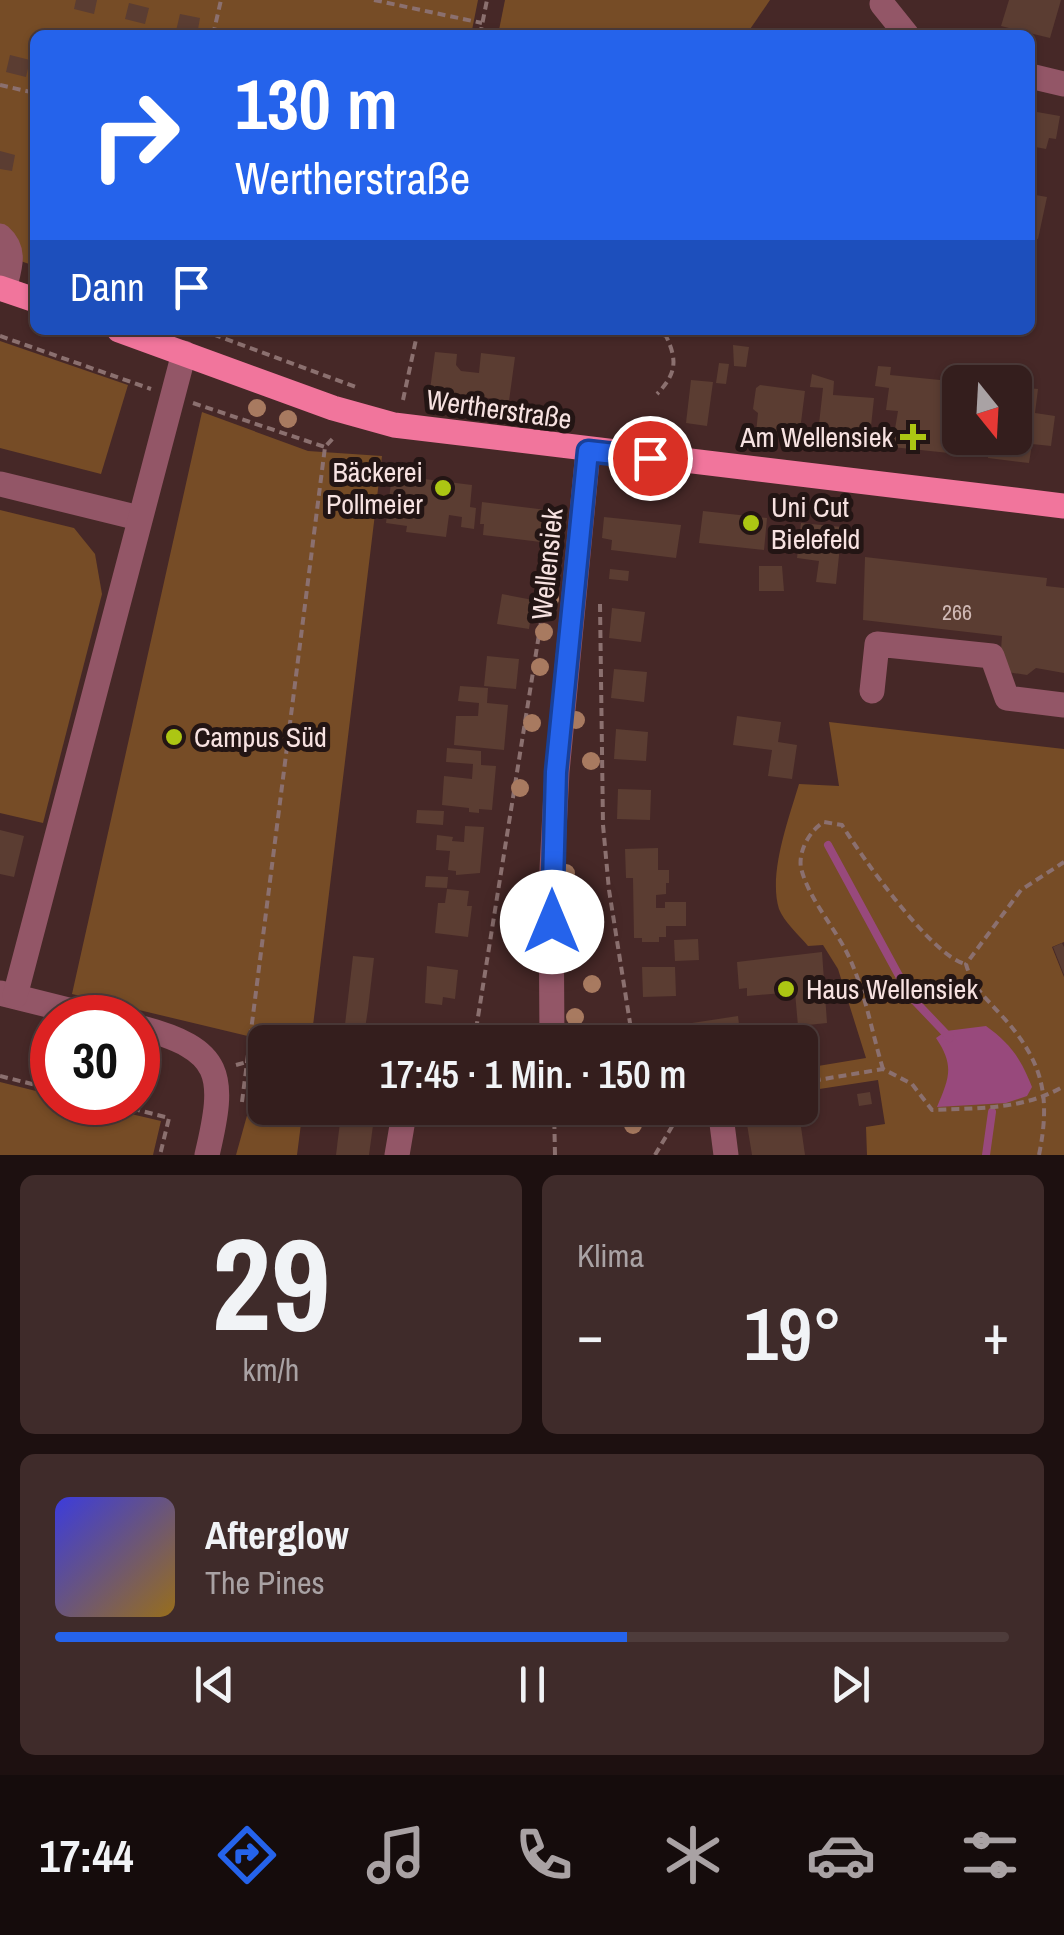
<!DOCTYPE html>
<html lang="de">
<head>
<meta charset="utf-8">
<style>
	:root { --surface:#341e1d; --page:#3f2b2a; --text:#f1f3f6; --muted:#a9a2a4; --line:#4e3c3b; --accent:#2563eb }
	body { margin:0; font-family:"Archivo Narrow",sans-serif; background:var(--page); color:var(--text); height:100vh; display:flex; flex-direction:column; font-size:38px; white-space:nowrap }
	* { box-sizing:border-box; margin:0 }
	p { font-size:32px; color:var(--muted) }
	.icon { flex:none; width:55px; height:55px; fill:none; stroke:currentColor; stroke-width:2; stroke-linecap:round; stroke-linejoin:round }
	.map { position:relative; height:1155px; overflow:hidden }
	.side { display:flex; flex-direction:column; gap:20px; padding:20px; background:#1d1010; flex:1 }
	.side>* { flex:none }
	.banner { position:absolute; left:30px; top:30px; width:1005px; height:305px; border-radius:15px; box-shadow:0 2px 8px #0004,0 0 0 2px var(--line); background:#2563eb; color:#fff; overflow:hidden }
	.needle { width:65px; rotate:162deg }
	.controls { position:absolute; left:942px; top:365px; display:grid; gap:20px }
	.controls a { display:grid; place-items:center; width:90px; height:90px; border-radius:15px; background:var(--surface); box-shadow:0 2px 8px #0004,0 0 0 2px var(--line); font-size:50px }
	.speed { position:absolute; left:30px; top:995px; display:flex; gap:20px; font-size:50px; font-weight:700; text-align:center }
	.speed>* { display:grid; place-content:center; width:130px; height:130px; border-radius:50%; background:var(--surface); box-shadow:0 2px 8px #0004,0 0 0 2px var(--line); line-height:1 }
	.speed .limit { border:15px solid #d22; background:#fff; color:#111 }
	.pin { position:absolute; display:grid; place-items:center; width:85px; height:85px; color:#fff; margin:-42px; border:5px solid #fff; border-radius:50%; box-shadow:0 2px 10px #0007 }
	.me { position:absolute; width:110px; margin:-55px; rotate:0deg; stroke-linejoin:round; filter:drop-shadow(0 0 8px #0008) }
	.turn { display:flex; align-items:center; gap:35px; height:210px; padding:0 40px; font-size:45px }
	.turn .icon { width:130px; height:130px; stroke-width:2.5 }
	.turn b { display:block; font-size:70px; line-height:85px }
	.then { display:flex; align-items:center; height:95px; padding:0 40px; background:#0003; gap:20px; font-size:38px }
	.big { font-size:75px; font-weight:600; line-height:1.1 }
	.side .widget { flex:1; display:flex; flex-direction:column; justify-content:center; gap:15px; min-width:0; padding:0 35px; border-radius:15px; background:var(--page) }
	.side .dial { align-items:center; gap:0 }
	.dial b { font-size:130px; line-height:1 }
	.song { display:flex; align-items:center; gap:30px }
	.cover { width:120px; height:120px; border-radius:15px; background:linear-gradient(135deg,hsl(240 70% 55%),hsl(40 70% 35%)) }
	.played { height:10px; border-radius:5px; background:linear-gradient(90deg,var(--accent) 60%,var(--line) 60%) }
	.keys { display:flex; justify-content:space-around; direction:ltr }
	.heat { display:flex; justify-content:space-between; align-items:center; font-size:55px; direction:ltr }
	.side .tiles { flex:1; display:grid; gap:20px; grid-template-columns:1fr 1fr }
	.widget:last-child { grid-column:span 2 }
	.trip { position:absolute; left:248px; top:1025px; width:570px; height:100px; border-radius:15px; background:var(--surface); box-shadow:0 2px 8px #0004,0 0 0 2px var(--line); font-weight:600; line-height:100px; text-align:center }
	.tab-bar { display:flex; height:160px; justify-content:space-around; align-items:center; background:#150c0c; color:var(--muted) }
	.tab-bar .icon { width:70px; height:70px }
	.tab-bar .selected { color:var(--accent) }
	.tab-bar b { font-size:45px; color:var(--text) }
	.map>svg:first-child { display:block }
	.green { fill:#764c26 }
	.water { fill:#98497c }
	.lines { fill:none; stroke-linecap:round; stroke-linejoin:round }
	.stream { stroke:#98497c; stroke-width:8 }
	.building { fill:#5b3d32 }
	.path { stroke:#8b706f; stroke-width:4; stroke-dasharray:8 5; stroke-linecap:butt }
	.minor { stroke:#935667; stroke-width:25 }
	.major { stroke:#f1759c; stroke-width:25 }
	.tree { fill:#a87a60 }
	.route-casing { stroke:#184099; stroke-width:25 }
	.route { stroke:#2563eb; stroke-width:18 }
	.poi-dot { fill:#acc613; stroke:#231514; stroke-width:4 }
	.labels { text-anchor:middle; dominant-baseline:central; stroke-width:10; stroke-linejoin:round; paint-order:stroke }
	.number-label { font-size:22px; fill:#d0b9b5 }
	.street-label { font-size:28px; fill:#f7e2e1; stroke:#231514 }
	.poi-label { font-size:28px; fill:#f7e2e1; stroke:#231514; text-anchor:start }
</style>
</head>
<body>
<div class="map">
<svg width="1064" height="1155" viewBox="0 0 1064 1155">
	<rect width="100%" height="100%" fill="#462827"/>
	<!-- green -->
	<g class="green">
		<polygon points="0,0 478,0 471,35 35,35 35,266 0,254"/>
		<polygon points="505,0 770,0 746,35 498,35"/>
		<polygon points="0,341 128,385 101,474 0,448"/>
		<polygon points="202,412 308,451 382,456 311,1042 273,1042 72,994"/>
		<polygon points="0,510 74,528 95,554 102,594 43,823 0,813"/>
		<path d="M829 722 1064 749V942L1052 947 1064 977V1155H867L866 1127 885 1124 878 1080 800 1092V1069L866 1058 838 969 823 945 808 946C799 935 784 922 779 909 768 874 789 818 799 784L839 786Z"/>
		<polygon points="0,1082 52,1095 52,1102 84,1103 161,1121 153,1155 0,1155"/>
		<polygon points="265,1089 265,1108 303,1108 297,1155 236,1155 253,1094"/>
	</g>
	<!-- water -->
	<path class="water" d="M986 1026C1011 1044 1021 1059 1032 1087L1027 1096 1006 1103 937 1107C949 1078 955 1066 936 1038L946 1031Z"/>
	<g class="lines">
		<!-- stream -->
		<g class="stream">
			<polyline points="828,845 910,996 950,1038"/>
			<polyline points="986,1155 992,1112"/>
		</g>
	</g>
	<!-- building -->
	<g class="building">
		<polygon points="76,0 97,0 94,14 74,9"/>
		<polygon points="1009,0 1061,0 1050,38 1001,26"/>
		<polygon points="129,3 149,8 145,24 125,19"/>
		<polygon points="180,14 200,18 197,35 176,31"/>
		<polygon points="10,55 30,60 26,77 6,72"/>
		<polygon points="1037,112 1060,116 1056,139 1049,138 1046,149 1030,146 1030,122 1035,123"/>
		<polygon points="0,151 15,155 12,171 0,169"/>
		<polygon points="1030,194 1047,197 1038,239 1030,238"/>
		<polygon points="733,345 749,347 746,367 734,366"/>
		<polygon points="435,352 457,354 456,365 461,371 479,373 481,353 515,357 509,401 430,390"/>
		<polygon points="719,363 729,364 726,384 716,383"/>
		<polygon points="878,366 891,367 890,375 960,382 960,438 970,438 968,455 892,447 898,411 886,410 889,388 875,386"/>
		<polygon points="812,374 834,381 833,395 874,398 869,445 825,440 826,434 818,433 823,388 810,387"/>
		<polygon points="1012,378 1029,380 1028,388 1038,389 1035,413 1055,416 1051,446 1032,444 1029,463 988,458 990,438 1015,438 1015,382 1011,382"/>
		<polygon points="691,380 713,382 707,426 686,423"/>
		<polygon points="760,385 805,391 799,438 756,433 758,413 753,409 756,388"/>
		<polygon points="392,475 472,485 470,507 476,508 474,529 461,527 462,517 449,515 446,537 406,532 407,526 386,523"/>
		<polygon points="482,502 563,512 561,534 550,532 549,543 483,535 484,524 480,524"/>
		<polygon points="703,511 767,518 764,550 699,543"/>
		<polygon points="604,517 681,525 676,558 611,550 612,540 602,538"/>
		<polygon points="801,523 842,527 836,584 816,582 819,561 797,558"/>
		<polygon points="865,557 1047,578 1046,586 1064,588 1064,673 1036,668 1027,675 1007,672 1000,663 1002,636 863,620"/>
		<polygon points="759,566 782,566 784,591 759,591"/>
		<polygon points="610,569 629,571 628,581 609,579"/>
		<polygon points="502,594 533,600 529,629 497,624"/>
		<polygon points="612,608 645,612 641,642 609,638"/>
		<polygon points="487,656 519,659 516,689 484,686"/>
		<polygon points="614,669 647,672 644,702 611,698"/>
		<polygon points="460,686 488,688 487,703 508,705 504,750 454,745 456,716 478,716 479,703 458,701"/>
		<polygon points="737,716 781,722 778,742 797,745 792,779 768,776 772,750 733,745"/>
		<polygon points="616,729 648,732 646,761 614,759"/>
		<polygon points="447,748 481,751 481,765 496,766 492,810 479,809 479,813 469,812 469,808 442,805 444,776 472,779 473,764 446,762"/>
		<polygon points="618,789 651,790 650,820 617,819"/>
		<polygon points="417,810 444,811 443,825 416,823"/>
		<polygon points="465,826 484,827 480,873 456,875 456,871 448,870 450,851 436,850 437,835 453,837 452,841 464,842"/>
		<polygon points="0,830 24,836 14,877 0,874"/>
		<polygon points="658,848 658,870 669,870 669,883 666,883 666,894 656,895 656,908 665,908 665,902 686,902 686,926 666,926 666,937 659,937 659,942 642,942 642,938 634,938 633,878 626,878 625,849"/>
		<polygon points="426,876 448,877 447,888 425,887"/>
		<polygon points="447,889 469,891 467,906 472,906 468,937 435,933 438,903 445,903"/>
		<polygon points="698,939 699,960 675,961 674,940"/>
		<polygon points="1062,943 1064,947 1064,975 1053,947"/>
		<polygon points="822,952 827,1023 798,1026 795,992 747,996 747,988 739,989 737,962"/>
		<polygon points="353,956 374,958 368,1009 363,1042 343,1042"/>
		<polygon points="427,966 458,970 455,999 443,997 442,1005 425,1003"/>
		<polygon points="642,967 675,967 676,996 643,997"/>
		<polygon points="738,1016 741,1041 662,1042 659,1028"/>
		<polygon points="381,1023 446,1031 444,1042 379,1042"/>
		<polygon points="870,1092 872,1104 859,1106 857,1094"/>
		<polygon points="805,1103 808,1119 800,1120 805,1155 752,1155 746,1118 750,1117 749,1112 800,1108 800,1104"/>
		<polygon points="341,1114 374,1118 369,1155 336,1155"/>
	</g>
	<g class="lines">
		<!-- path -->
		<g class="path">
			<polyline points="374,0 482,23"/>
			<polyline points="213,35 221,0"/>
			<polyline points="480,35 487,0"/>
			<polyline points="0,85 35,93"/>
			<polyline points="201,330 359,388"/>
			<path d="M651 330 666 336C678 361 676 374 657 394"/>
			<polyline points="0,336 151,389"/>
			<polyline points="403,400 418,330"/>
			<polyline points="193,403 325,447"/>
			<polyline points="600,604 603,825 609,890 633,1042"/>
			<polyline points="474,1042 548,578 551,578"/>
			<polyline points="236,1065 250,1061 265,1064"/>
			<path d="M883 1069C872 1033 865 991 849 957 835 927 809 900 801 868 798 851 810 830 824 822L842 825C861 856 933 958 966 964"/>
			<polyline points="0,1076 52,1089"/>
			<path d="M800 1083 883 1069 912 1084 932 1110C977 1108 1024 1110 1064 1086"/>
			<polyline points="107,1102 169,1118 160,1155"/>
			<polyline points="242,1102 325,447 335,436"/>
			<polyline points="554,1108 555,1155"/>
			<polyline points="655,1155 683,1108"/>
			<path d="M1039 1155C1051 1096 1043 1061 1002 1016 986 998 972 987 966 964L1021 890 1064 862"/>
		</g>
		<!-- minor -->
		<g class="minor">
			<polyline points="882,4 907,35"/>
			<polyline points="1030,76 1064,84"/>
			<path d="M0 236C17 251 9 269 4 289"/>
			<polyline points="0,484 139,518"/>
			<polyline points="872,691 877,644 992,656 1007,698 1064,705"/>
			<polyline points="0,993 100,1018"/>
			<polyline points="15,996 184,353"/>
			<path d="M138 1027C224 1049 226 1075 207 1155"/>
			<polyline points="552,1042 551,889 557,772 588,451"/>
			<polyline points="720,1108 726,1155"/>
			<polyline points="397,1155 405,1108"/>
		</g>
		<!-- major -->
		<g class="major">
			<polyline points="0,288 35,300"/>
			<polyline points="119,330 333,408 394,425 1064,506"/>
		</g>
	</g>
	<!-- trees -->
	<g class="tree">
		<circle cx="257" cy="408" r="9"/>
		<circle cx="288" cy="419" r="9"/>
		<circle cx="550" cy="599" r="9"/>
		<circle cx="544" cy="632" r="9"/>
		<circle cx="540" cy="667" r="9"/>
		<circle cx="576" cy="720" r="9"/>
		<circle cx="532" cy="723" r="9"/>
		<circle cx="591" cy="761" r="9"/>
		<circle cx="520" cy="788" r="9"/>
		<circle cx="566" cy="873" r="9"/>
		<circle cx="572" cy="911" r="9"/>
		<circle cx="566" cy="944" r="9"/>
		<circle cx="592" cy="984" r="9"/>
		<circle cx="575" cy="1017" r="9"/>
		<circle cx="468" cy="1118" r="9"/>
		<circle cx="633" cy="1125" r="9"/>
	</g>
	<g class="lines">
		<!-- route casing -->
		<g class="route-casing">
			<polyline id="route" points="552,922 556,772 588,451 650,458"/>
		</g>
		<!-- route -->
		<use href="#route" class="route"/>
	</g>
	<!-- markers -->
	<g class="poi-dot">
		<path d="M908 422h10v10h10v10h-10v10h-10v-10h-10v-10h10z"/>
		<circle cx="443" cy="488" r="10"/>
		<circle cx="751" cy="523" r="10"/>
		<circle cx="174" cy="737" r="10"/>
		<circle cx="786" cy="989" r="10"/>
	</g>
	<g class="labels">
		<!-- number labels -->
		<g class="number-label">
			<text x="957" y="612">266</text>
		</g>
		<!-- street labels -->
		<g class="street-label">
			<text transform="translate(499 409) rotate(8)">Wertherstraße</text>
			<text transform="translate(547 564) rotate(-84)">Wellensiek</text>
		</g>
		<!-- poi labels -->
		<g class="poi-label">
			<text x="893" y="437" text-anchor="end">Am Wellensiek</text>
			<text x="423" y="472" text-anchor="end">Bäckerei<tspan x="423" dy="32">Pollmeier</tspan></text>
			<text x="771" y="507">Uni Cut<tspan x="771" dy="32">Bielefeld</tspan></text>
			<text x="194" y="737">Campus Süd</text>
			<text x="806" y="989">Haus Wellensiek</text>
		</g>
	</g>
</svg>
<div class="controls">
<a><svg class="needle" viewBox="-14 -14 28 28"><path d="M0-13l5 13h-10z" fill="#e53935"/><path d="M0 13l5-13h-10z" fill="#a9a2a4"/></svg></a>
</div>
<div class="speed"><div class="limit">30</div></div>
<div class="pin" style="left:650px;top:458px;background:#d93025"><svg class="icon" aria-label="arrive" viewBox="0 0 24 24"><path d="M6 21V4h12l-3 4 3 4H6"/></svg></div>
<svg class="me" style="left:552px;top:922px" viewBox="-20 -20 40 40"><circle r="19" fill="#fff"/><path d="M0-13L10 11 0 6-10 11z" fill="#2563eb"/></svg>
<div class="trip">17:45 · 1 Min. · 150 m</div>
<div class="banner">
<div class="turn"><svg class="icon" aria-label="right" viewBox="0 0 24 24"><path d="M7 20v-9h11M14 6l5 5-5 5"/></svg><div><b>130 m</b>Wertherstraße</div></div>
<div class="then">Dann<svg class="icon" aria-label="arrive" viewBox="0 0 24 24"><path d="M6 21V4h12l-3 4 3 4H6"/></svg></div>
</div>
</div>
<section class="side">
<div class="tiles">
<div class="widget dial"><b>29</b><p>km/h</p></div>
<div class="widget"><p>Klima</p>
<div class="heat"><a>−</a><b class="big">19°</b><a>+</a></div>
</div>
<div class="widget">
<div class="song"><i class="cover"></i><div><b>Afterglow</b><p>The Pines</p></div></div>
<div class="played"></div>
<div class="keys"><svg class="icon" aria-label="previous" viewBox="0 0 24 24"><path d="M18 5L8 12l10 7zM5 5v14"/></svg><svg class="icon" aria-label="pause" viewBox="0 0 24 24"><path d="M8 5v14M16 5v14"/></svg><svg class="icon" aria-label="next" viewBox="0 0 24 24"><path d="M6 5l10 7-10 7zM19 5v14"/></svg></div>
</div>
</div>
</section>
<nav class="tab-bar">
<b>17:44</b>
<svg class="icon selected" aria-label="directions" viewBox="0 0 24 24"><path d="M12 3l9 9-9 9-9-9zM9 14v-3h6M13 9l2 2-2 2"/></svg>
<svg class="icon" aria-label="music" viewBox="0 0 24 24"><path d="M9 18V5l10-2v13"/><circle cx="6" cy="18" r="3"/><circle cx="16" cy="16" r="3"/></svg>
<svg class="icon" aria-label="phone" viewBox="0 0 24 24"><path d="M5 4h4l2 5-3 2q2 4 5 5l2-3 5 2v4C11 20 4 13 5 4z"/></svg>
<svg class="icon" aria-label="climate" viewBox="0 0 24 24"><path d="M12 3v18M4 7l16 10M4 17L20 7"/></svg>
<svg class="icon" aria-label="car" viewBox="0 0 24 24"><path d="M5 17H2v-5l4-1 3-4h7l3 4 3 1v5h-3M9 17h6M6 11h13"/><circle cx="7" cy="17" r="2"/><circle cx="17" cy="17" r="2"/></svg>
<svg class="icon" aria-label="filters" viewBox="0 0 24 24"><path d="M4 7h16M4 17h16"/><circle cx="9" cy="7" r="2"/><circle cx="15" cy="17" r="2"/></svg>
</nav>
</body>
</html>
